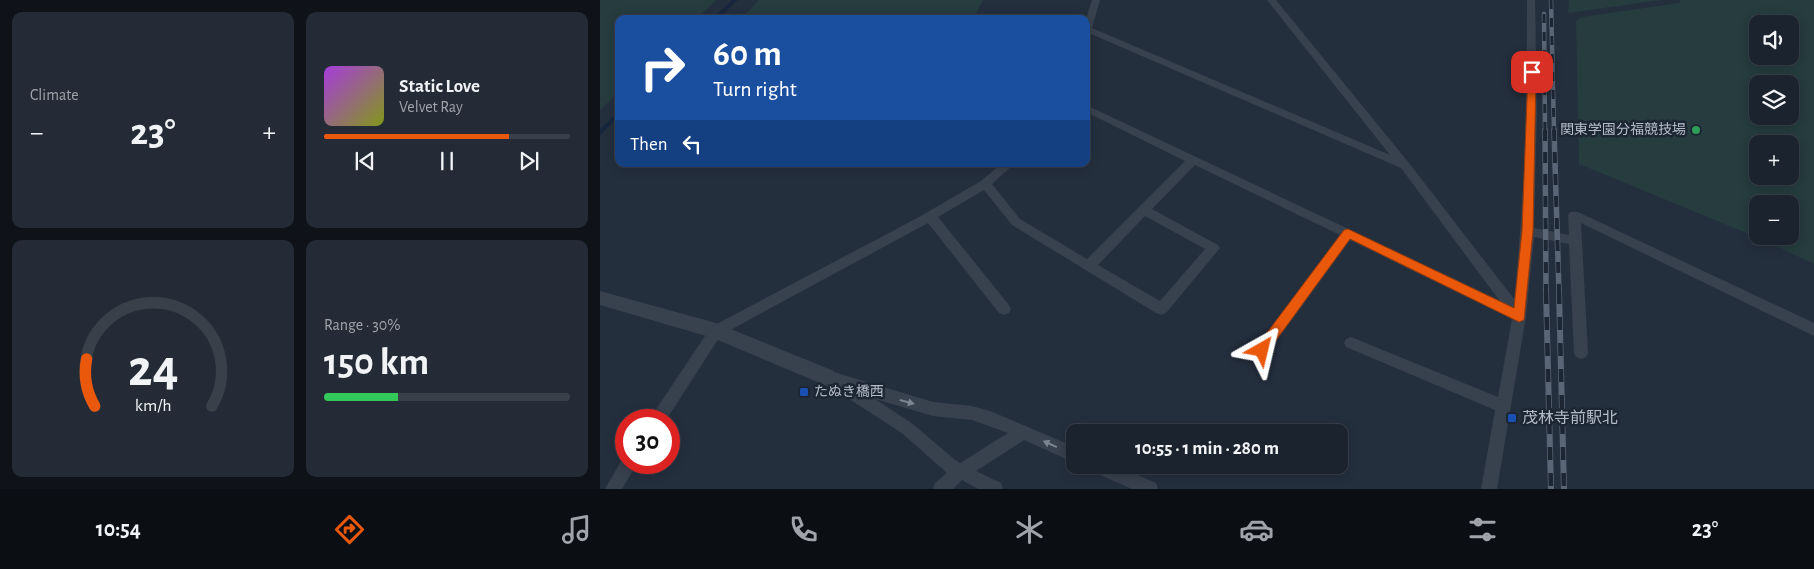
<!DOCTYPE html>
<html lang="en">
<head>
<meta charset="utf-8">
<style>
	:root { --surface:#1b232e; --page:#242b36; --text:#f1f3f6; --muted:#a0a4aa; --line:#39404a; --accent:#ea580c }
	body { margin:0; font-family:"Alegreya Sans","Noto Sans JP",sans-serif; background:var(--page); color:var(--text); height:100vh; display:flex; flex-direction:column; font-size:19px; white-space:nowrap }
	* { box-sizing:border-box; margin:0 }
	p { font-size:16px; color:var(--muted) }
	.icon { flex:none; width:28px; height:28px; fill:none; stroke:currentColor; stroke-width:2; stroke-linecap:round; stroke-linejoin:round }
	.map { position:relative; flex:1; overflow:hidden }
	.side { display:flex; flex-direction:column; gap:12px; padding:12px; background:#0f1319; width:600px }
	.side>* { flex:none }
	.top-card { position:absolute; left:15px; top:15px; width:475px; height:152px; border-radius:10px; box-shadow:0 2px 12px #0003,0 0 0 1px var(--line); background:#1a4fa0; color:#fff; overflow:hidden }
	.tools { position:absolute; left:1149px; top:15px; display:grid; gap:10px }
	.tools a { display:grid; place-items:center; width:50px; height:50px; border-radius:10px; background:var(--surface); box-shadow:0 2px 12px #0003,0 0 0 1px var(--line); font-size:25px }
	.speed { position:absolute; left:15px; top:409px; display:flex; gap:10px; font-size:25px; font-weight:700; text-align:center }
	.speed>* { display:grid; place-content:center; width:65px; height:65px; border-radius:50%; background:var(--surface); box-shadow:0 2px 12px #0003,0 0 0 1px var(--line); line-height:1 }
	.speed .limit { border:8px solid #d22; background:#fff; color:#111 }
	.pin { position:absolute; display:grid; place-items:center; width:42px; height:42px; color:#fff; margin:-21px; border-radius:10px; box-shadow:0 2px 8px #0006 }
	.me { position:absolute; width:55px; margin:-28px; rotate:37deg; stroke-linejoin:round; filter:drop-shadow(0 0 4px #0008) }
	.turn { display:flex; align-items:center; gap:18px; height:105px; padding:0 15px; font-size:22px }
	.turn .icon { width:65px; height:65px; stroke-width:2.5 }
	.turn b { display:block; font-size:35px; line-height:42px }
	.then { display:flex; align-items:center; height:48px; padding:0 15px; background:#0003; gap:10px; font-size:19px }
	.big { font-size:38px; font-weight:700; line-height:1.1 }
	.side .card { flex:1; display:flex; flex-direction:column; justify-content:center; gap:8px; min-width:0; padding:0 18px; border-radius:10px; background:var(--page) }
	.side .dial { align-items:center; gap:0 }
	.dial svg { height:130px; overflow:visible; fill:none; stroke:var(--line); stroke-width:7; stroke-linecap:round; text-anchor:middle }
	.dial text { fill:var(--text); stroke:none }
	.song { display:flex; align-items:center; gap:15px }
	.cover { width:60px; height:60px; border-radius:8px; background:linear-gradient(135deg,hsl(280 70% 55%),hsl(70 70% 35%)) }
	.played { height:5px; border-radius:2px; background:linear-gradient(90deg,var(--accent) 75%,var(--line) 75%) }
	.keys { display:flex; justify-content:space-around; direction:ltr }
	.heat { display:flex; justify-content:space-between; align-items:center; font-size:28px; direction:ltr }
	.charge { height:8px; border-radius:4px; background:linear-gradient(90deg,#34c759 30%,var(--line) 0) }
	.side .tiles { flex:1; display:grid; gap:12px; grid-template-columns:repeat(2,1fr) }
	.trip { position:absolute; left:466px; top:424px; width:282px; height:50px; border-radius:10px; background:var(--surface); box-shadow:0 2px 12px #0003,0 0 0 1px var(--line); font-weight:700; line-height:50px; text-align:center }
	.menu { display:flex; height:80px; justify-content:space-around; align-items:center; background:#0b0e12; color:var(--muted) }
	.menu .icon { width:35px; height:35px }
	.menu .on { color:var(--accent) }
	.menu b { font-size:22px; color:var(--text) }
	main { display:flex; flex:1; min-height:0 }
	.map>svg:first-child { display:block }
	.green { fill:#263c3f; fill-rule:evenodd }
	.lines { fill:none; stroke-linecap:round; stroke-linejoin:round }
	.stream-far1 { stroke:#17263c; stroke-width:4 }
	.stream { stroke:#17263c; stroke-width:5 }
	.minor { fill:#38414e; fill-rule:evenodd }
	.tertiary { fill:#38414e; fill-rule:evenodd }
	.rail-far2-casing { stroke:#5a6575; stroke-width:4.5 }
	.rail-far1-casing { stroke:#5a6575; stroke-width:5.5 }
	.rail-casing { stroke:#5a6575; stroke-width:6 }
	.rail-far2 { stroke:#1d2633; stroke-width:3; stroke-dasharray:9; stroke-linecap:butt }
	.rail-far1 { stroke:#1d2633; stroke-width:4; stroke-dasharray:11; stroke-linecap:butt }
	.rail { stroke:#1d2633; stroke-width:4.5; stroke-dasharray:13; stroke-linecap:butt }
	.oneway { fill:#7c8592 }
	.route { fill:#ea580c; stroke:#983908 }
	.leisure-dot { fill:#2e9e5b; stroke:#1d2633; stroke-width:2 }
	.transit-dot { fill:#1a4fb4; stroke:#1d2633; stroke-width:2 }
	.labels { text-anchor:middle; dominant-baseline:central; stroke-width:5; stroke-linejoin:round; paint-order:stroke }
	.poi-label { font-size:14px; fill:#b4bcc9; stroke:#1d2633; text-anchor:end }
	.near-poi-label { font-size:16px; fill:#b4bcc9; stroke:#1d2633; text-anchor:start }
</style>
</head>
<body>
<main>
<section class="side">
<div class="tiles">
<div class="card"><p>Climate</p>
<div class="heat"><a>−</a><b class="big">23°</b><a>+</a></div>
</div>
<div class="card">
<div class="song"><i class="cover"></i><div><b>Static Love</b><p>Velvet Ray</p></div></div>
<div class="played"></div>
<div class="keys"><svg class="icon" aria-label="previous" viewBox="0 0 24 24"><path d="M18 5L8 12l10 7zM5 5v14"/></svg><svg class="icon" aria-label="pause" viewBox="0 0 24 24"><path d="M8 5v14M16 5v14"/></svg><svg class="icon" aria-label="next" viewBox="0 0 24 24"><path d="M6 5l10 7-10 7zM19 5v14"/></svg></div>
</div>
<div class="card dial"><svg viewBox="0 0 100 80">
<path d="M14 69A42 42 0 1 1 86 69"/>
<path d="M14 69A42 42 0 0 1 9 40" stroke="#ea580c"/>
<text x="50" y="56" font-size="32" font-weight="700">24</text>
<text x="50" y="72" font-size="11">km/h</text>
</svg></div>
<div class="card"><p>Range · 30%</p><b class="big">150 km</b><div class="charge"></div></div>
</div>
</section>
<div class="map">
<svg width="1214" height="489" viewBox="0 0 1214 489">
	<rect width="100%" height="100%" fill="#242f3e"/>
	<!-- green -->
	<g class="green">
		<polygon points="0,0 116,0 96,19 19,19 19,92 0,110"/>
		<polygon points="159,0 383,0 373,19 141,19"/>
		<polygon points="969,0 1061,0 968,13"/>
		<path d="M1081 0H1214V264L1161 239 979 164 976 21 982 17 1079 3ZM1158 24H1190V56H1158ZM1158 84H1190V116H1158ZM1158 144H1190V176H1158ZM1158 204H1190V236H1158Z"/>
	</g>
	<g class="lines">
		<!-- stream-far1 -->
		<g class="stream-far1">
			<polyline points="115,19 135,0"/>
			<polyline points="1,131 19,114"/>
		</g>
		<!-- stream -->
		<polyline class="stream" points="0,132 2,130"/>
		<!-- minor -->
		<g class="minor">
			<path d="M492 0H500L492 28 790 155 667 0H676L809 163 914 299C925 200 927 100 927 0H935L937 111 934 228 969 235 968 215 970 212H978L1214 323V336L981 223 988 353 986 357 981 359 976 357 974 353 969 244 934 237 926 316 897 489H881L895 410 746 347 744 343 746 339 751 337 898 397 912 319 750 240 667 354 662 356 657 354 655 350 657 346 740 235 595 165 552 209 618 245 620 248 566 313 561 315 556 313 412 225 384 190 338 217 409 305 411 309 409 313 404 315 399 313 328 223 121 335 66 420H49L111 327 319 217 381 181 401 164H414L392 184 420 219 487 259 585 161 486 112V105L899 300 801 168 491 34 486 37V19ZM545 216 605 249 560 301 498 265Z"/>
			<path d="M227 370 333 402 372 406 390 411 475 447V463L424 440 376 471 401 483 403 489H378L362 480 353 489H333L335 483 347 473 303 434 237 391 235 386 222 382 220 377 222 372ZM275 399 333 416 372 420 408 433 360 463 354 459 313 424Z"/>
			<polygon points="24,456 26,456 26,462 38,462 22,489 5,489"/>
			<polygon points="489,465 515,465 556,483 558,489 532,489 491,471"/>
		</g>
		<!-- tertiary -->
		<polygon class="tertiary" points="0,291 116,323 234,371 236,377 234,383 227,386 113,338 0,305"/>
		<!-- rail-far2 casing -->
		<g class="rail-far2-casing">
			<g id="rail-far2">
				<polyline points="951,0 954,131"/>
				<polyline points="944,14 945,131"/>
			</g>
		</g>
		<!-- rail-far1 casing -->
		<g class="rail-far1-casing">
			<g id="rail-far1">
				<polyline points="945,130 946,292"/>
				<polyline points="954,130 959,292"/>
			</g>
		</g>
		<!-- rail casing -->
		<g class="rail-casing">
			<g id="rail">
				<polyline points="946,291 951,489"/>
				<polyline points="959,291 964,489"/>
			</g>
		</g>
		<!-- rail-far2 -->
		<use href="#rail-far2" class="rail-far2"/>
		<!-- rail-far1 -->
		<use href="#rail-far1" class="rail-far1"/>
		<!-- rail -->
		<use href="#rail" class="rail"/>
	</g>
	<!-- one-way arrows -->
	<defs><path id="oneway-solid" d="M-6-.8H1V-3.2L6.5 0L1 3.2V.8H-6Z" transform="scale(1.25)"/></defs>
	<g class="oneway">
		<use href="#oneway-solid" transform="translate(307 402) rotate(15)"/>
		<use href="#oneway-solid" transform="translate(450 444) rotate(-156)"/>
	</g>
	<!-- route -->
	<polygon class="route" points="932,69 936,72 933,231 924,320 919,322 915,320 750,239 666,354 662,356 657,354 655,350 657,346 744,230 748,229 914,308 922,231 928,72"/>
	<!-- markers -->
	<circle class="leisure-dot" cx="1096" cy="130" r="5"/>
	<g class="transit-dot">
		<rect x="199" y="387" width="10" height="10" rx="2.5"/>
		<rect x="907" y="413" width="10" height="10" rx="2.5"/>
	</g>
	<g class="labels">
		<!-- poi labels -->
		<g class="poi-label">
			<text x="1086" y="130">関東学園分福競技場</text>
			<text x="214" y="392" text-anchor="start">たぬき橋西</text>
		</g>
		<!-- near-poi labels -->
		<g class="near-poi-label">
			<text x="922" y="418">茂林寺前駅北</text>
		</g>
	</g>
</svg>
<div class="tools">
<a><svg class="icon" aria-label="sound" viewBox="0 0 24 24"><path d="M4 9h4l5-4v14l-5-4H4zM17 9q2 3 0 6"/></svg></a>
<a><svg class="icon" aria-label="layers" viewBox="0 0 24 24"><path d="M12 4l9 5-9 5-9-5zM3 14l9 5 9-5"/></svg></a>
<a>+</a>
<a>−</a>
</div>
<div class="speed"><div class="limit">30</div></div>
<div class="pin" style="left:932px;top:72px;background:#d93025"><svg class="icon" aria-label="arrive" viewBox="0 0 24 24"><path d="M6 21V4h12l-3 4 3 4H6"/></svg></div>
<svg class="me" style="left:662px;top:350px" viewBox="-20 -20 40 40"><path d="M0-17L14 15 0 8-14 15z" fill="#ea580c" stroke="#fff" stroke-width="4"/></svg>
<div class="trip">10:55 · 1 min · 280 m</div>
<div class="top-card">
<div class="turn"><svg class="icon" aria-label="right" viewBox="0 0 24 24"><path d="M7 20v-9h11M14 6l5 5-5 5"/></svg><div><b>60 m</b>Turn right</div></div>
<div class="then">Then<svg class="icon" aria-label="left" viewBox="0 0 24 24"><path d="M17 20v-9H6M10 6l-5 5 5 5"/></svg></div>
</div>
</div>
</main>
<nav class="menu">
<b>10:54</b>
<svg class="icon on" aria-label="directions" viewBox="0 0 24 24"><path d="M12 3l9 9-9 9-9-9zM9 14v-3h6M13 9l2 2-2 2"/></svg>
<svg class="icon" aria-label="music" viewBox="0 0 24 24"><path d="M9 18V5l10-2v13"/><circle cx="6" cy="18" r="3"/><circle cx="16" cy="16" r="3"/></svg>
<svg class="icon" aria-label="phone" viewBox="0 0 24 24"><path d="M5 4h4l2 5-3 2q2 4 5 5l2-3 5 2v4C11 20 4 13 5 4z"/></svg>
<svg class="icon" aria-label="climate" viewBox="0 0 24 24"><path d="M12 3v18M4 7l16 10M4 17L20 7"/></svg>
<svg class="icon" aria-label="car" viewBox="0 0 24 24"><path d="M5 17H2v-5l4-1 3-4h7l3 4 3 1v5h-3M9 17h6M6 11h13"/><circle cx="7" cy="17" r="2"/><circle cx="17" cy="17" r="2"/></svg>
<svg class="icon" aria-label="filters" viewBox="0 0 24 24"><path d="M4 7h16M4 17h16"/><circle cx="9" cy="7" r="2"/><circle cx="15" cy="17" r="2"/></svg>
<b>23°</b>
</nav>
</body>
</html>
